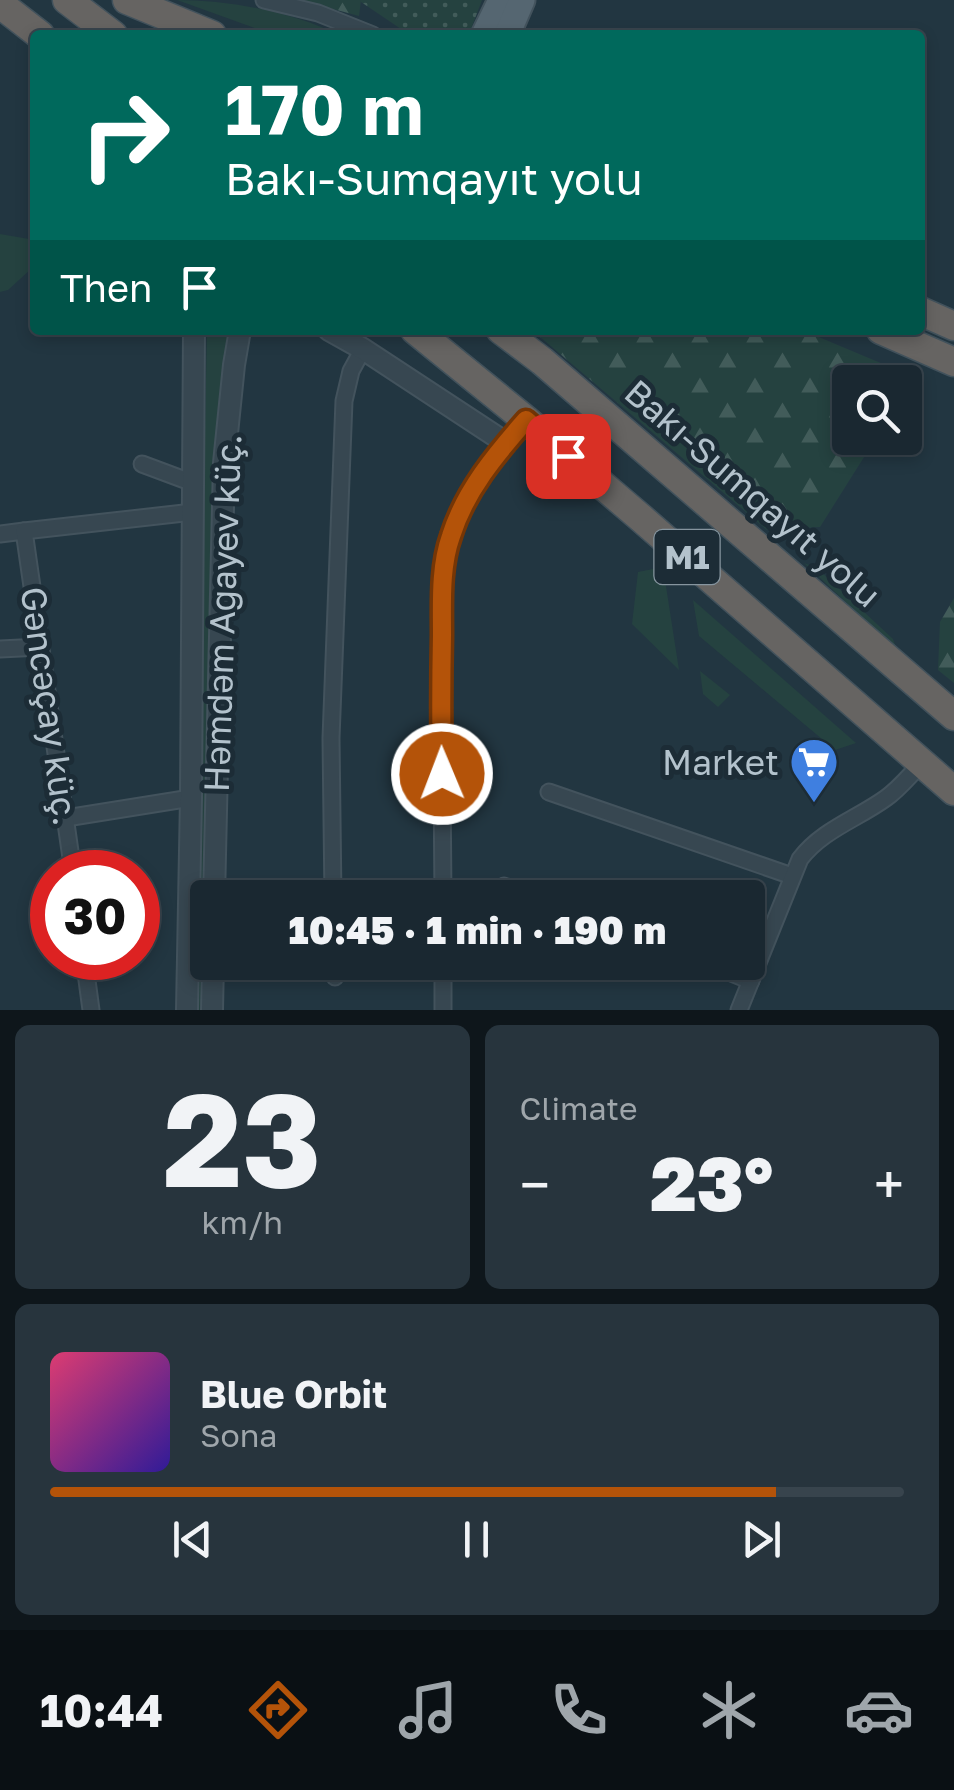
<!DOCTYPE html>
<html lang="en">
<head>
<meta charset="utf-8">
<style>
	:root { --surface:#1a2831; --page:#27343d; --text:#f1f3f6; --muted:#9fa6ab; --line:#38444d; --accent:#b45309 }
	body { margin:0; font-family:"Golos Text",sans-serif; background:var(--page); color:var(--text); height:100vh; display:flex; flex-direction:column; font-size:38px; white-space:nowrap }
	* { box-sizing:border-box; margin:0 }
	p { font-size:32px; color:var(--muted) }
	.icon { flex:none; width:55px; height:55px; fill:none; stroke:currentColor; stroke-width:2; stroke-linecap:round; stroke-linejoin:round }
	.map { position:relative; height:1010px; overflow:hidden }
	.sheet { display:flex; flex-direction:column; gap:15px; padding:15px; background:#0e161b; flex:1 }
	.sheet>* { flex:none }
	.guide { position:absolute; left:30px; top:30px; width:895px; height:305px; border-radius:10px; box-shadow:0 5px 15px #0003,0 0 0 2px var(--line); background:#00695c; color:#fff; overflow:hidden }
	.controls { position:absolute; left:832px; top:365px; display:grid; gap:20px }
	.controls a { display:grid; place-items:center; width:90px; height:90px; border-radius:10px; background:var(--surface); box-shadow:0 5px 15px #0003,0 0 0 2px var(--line); font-size:50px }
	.speed { position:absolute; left:30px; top:850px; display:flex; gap:20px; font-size:50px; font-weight:700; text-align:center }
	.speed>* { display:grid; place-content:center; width:130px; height:130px; border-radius:50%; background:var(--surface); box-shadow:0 5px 15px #0003,0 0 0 2px var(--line); line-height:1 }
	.speed .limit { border:15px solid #d22; background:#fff; color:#111 }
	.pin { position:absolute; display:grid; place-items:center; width:85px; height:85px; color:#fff; margin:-42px; border-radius:20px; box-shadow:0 5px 15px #0006 }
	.me { position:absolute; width:110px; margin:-55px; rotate:359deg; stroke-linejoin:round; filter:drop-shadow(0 0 8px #0008) }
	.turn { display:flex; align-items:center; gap:35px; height:210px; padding:0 30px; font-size:45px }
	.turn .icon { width:130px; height:130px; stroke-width:2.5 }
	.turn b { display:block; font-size:70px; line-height:85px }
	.then { display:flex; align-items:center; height:95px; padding:0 30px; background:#0003; gap:20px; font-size:38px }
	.big { font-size:75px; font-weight:800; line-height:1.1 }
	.sheet .widget { flex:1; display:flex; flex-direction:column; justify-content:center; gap:15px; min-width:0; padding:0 35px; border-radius:15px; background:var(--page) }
	.sheet .dial { align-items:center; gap:0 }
	.dial b { font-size:130px; line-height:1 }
	.song { display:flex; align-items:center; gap:30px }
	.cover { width:120px; height:120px; border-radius:15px; background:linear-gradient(135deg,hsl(340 70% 55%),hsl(250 70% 35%)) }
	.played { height:10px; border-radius:5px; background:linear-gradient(90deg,var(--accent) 85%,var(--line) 85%) }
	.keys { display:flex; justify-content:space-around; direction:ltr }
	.heat { display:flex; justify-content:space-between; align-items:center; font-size:55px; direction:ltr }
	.sheet .tiles { flex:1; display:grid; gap:15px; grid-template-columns:1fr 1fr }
	.widget:last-child { grid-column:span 2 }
	.trip { position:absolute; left:190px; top:880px; width:575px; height:100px; border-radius:10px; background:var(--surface); box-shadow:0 5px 15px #0003,0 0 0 2px var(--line); font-weight:800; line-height:100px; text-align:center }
	.tabs { display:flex; height:160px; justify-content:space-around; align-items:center; background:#0a1014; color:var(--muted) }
	.tabs .icon { width:70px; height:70px }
	.tabs .on { color:var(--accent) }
	.tabs b { font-size:45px; color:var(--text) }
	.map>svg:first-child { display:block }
	.grass { fill:#254240 }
	.forest { fill:url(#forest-firs) }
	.park { fill:url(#park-dots) }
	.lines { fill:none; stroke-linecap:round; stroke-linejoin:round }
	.minor-casing { stroke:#43535d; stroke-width:19 }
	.tertiary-casing { stroke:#43535d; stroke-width:24 }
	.primary-casing { stroke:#43535d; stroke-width:29 }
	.trunk-casing { stroke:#42525c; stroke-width:31 }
	.minor { stroke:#374751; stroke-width:15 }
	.tertiary { stroke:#374751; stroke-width:20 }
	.primary { stroke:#556671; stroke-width:25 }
	.trunk { stroke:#666462; stroke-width:28 }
	.route-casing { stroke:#753606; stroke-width:25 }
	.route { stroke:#b45309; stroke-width:18 }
	.labels { text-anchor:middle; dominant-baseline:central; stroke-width:10; stroke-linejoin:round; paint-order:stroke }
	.shield { fill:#1c2c36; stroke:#86959f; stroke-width:2.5 }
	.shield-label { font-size:32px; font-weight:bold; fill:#b3c2cc }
	.street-label { font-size:35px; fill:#b3c2cc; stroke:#1c2c36 }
	.poi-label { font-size:35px; fill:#b3c2cc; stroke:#1c2c36; text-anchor:end }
</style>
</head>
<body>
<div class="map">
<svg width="954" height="1010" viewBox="0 0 954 1010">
	<defs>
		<pattern id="forest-firs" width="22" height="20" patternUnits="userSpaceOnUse" patternTransform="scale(2.5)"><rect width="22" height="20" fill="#254240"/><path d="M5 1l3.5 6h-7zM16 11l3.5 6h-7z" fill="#425c5a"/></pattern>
		<pattern id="park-dots" width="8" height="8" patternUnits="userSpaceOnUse" patternTransform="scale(2.5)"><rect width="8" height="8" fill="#254240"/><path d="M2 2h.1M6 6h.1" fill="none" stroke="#425c5a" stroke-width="1.8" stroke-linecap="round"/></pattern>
	</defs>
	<rect width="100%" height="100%" fill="#223641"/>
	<!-- grass -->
	<g class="grass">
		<path d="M177 0C230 0 292 12 339 35H274Z"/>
		<polygon points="0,234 35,240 35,268 31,269 8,290 0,292"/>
		<polygon points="207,330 230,333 216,495 205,1010 193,1010"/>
		<polygon points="804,563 817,568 893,639 897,650"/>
		<polygon points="663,567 679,670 632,624 638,572"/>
		<polygon points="693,600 856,743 835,750 699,636"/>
		<polygon points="700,671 730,695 718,707 703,694"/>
	</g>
	<!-- forest -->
	<g class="forest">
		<polygon points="300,0 361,0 359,16"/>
		<polygon points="532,330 802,330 914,377 905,391 905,382 850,382 850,438 876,438 820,527 767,530"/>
		<polygon points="954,598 954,683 938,670 940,622"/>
	</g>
	<!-- park -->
	<polygon class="park" points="361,0 482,0 471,29 466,35 410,35 361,2"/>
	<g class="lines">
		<!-- minor casing -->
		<g class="minor-casing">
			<g id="minor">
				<polyline points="264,0 318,13 373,35"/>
				<polyline points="142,464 193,483"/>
				<polyline points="0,534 24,531"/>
				<polyline points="0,649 41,647"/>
				<polyline points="549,792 792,876"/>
				<polyline points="66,818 191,798"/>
				<polyline points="73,872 24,531 193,512"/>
				<polyline points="504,886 534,898"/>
				<polyline points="333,898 331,738 344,401 351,371 363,349"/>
				<path d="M443 898C443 818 441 738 441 658 442 618 438 574 451 535 462 500 484 473 506 443"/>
				<polyline points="84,958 91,1010"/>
				<polyline points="335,962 335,977"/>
				<polyline points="704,962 751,981"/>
				<polyline points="443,1010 443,962"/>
				<path d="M739 1010 800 859C822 830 857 819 886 798 899 789 910 775 921 764"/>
			</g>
		</g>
		<!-- tertiary casing -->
		<g class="tertiary-casing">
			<g id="tertiary">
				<polyline points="329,330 363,349 506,443 526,420"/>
				<polyline points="214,898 224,463 234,365 240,330"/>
				<polyline points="187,1010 191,798 194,330"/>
				<polyline points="212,1010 213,962"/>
			</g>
		</g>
		<!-- primary casing -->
		<g class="primary-casing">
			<g id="primary">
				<polyline points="484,35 501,0"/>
				<polyline points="507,35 522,0"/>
			</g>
		</g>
		<!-- trunk casing -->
		<g class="trunk-casing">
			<g id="trunk">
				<polyline points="67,0 113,35"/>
				<polyline points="127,0 212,35"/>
				<polyline points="0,4 40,35"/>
				<polyline points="920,311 954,326"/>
				<polyline points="415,330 526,420 641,518 954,791"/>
				<polyline points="501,330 542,361 954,716"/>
				<polyline points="881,330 954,362"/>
			</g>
		</g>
		<!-- minor -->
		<use href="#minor" class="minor"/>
		<!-- tertiary -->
		<use href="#tertiary" class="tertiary"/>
		<!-- primary -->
		<use href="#primary" class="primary"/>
		<!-- trunk -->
		<use href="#trunk" class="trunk"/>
	</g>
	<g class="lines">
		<!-- route casing -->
		<g class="route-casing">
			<path id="route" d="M442 774C441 728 441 682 442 635 442 602 440 567 451 536 465 491 496 454 526 420L568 456"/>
		</g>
		<!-- route -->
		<use href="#route" class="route"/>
	</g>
	<!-- icons -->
	<defs>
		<g id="supermarket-pin" transform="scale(2.5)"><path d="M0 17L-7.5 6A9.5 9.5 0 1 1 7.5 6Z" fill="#3f7fe0" stroke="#1c2c36"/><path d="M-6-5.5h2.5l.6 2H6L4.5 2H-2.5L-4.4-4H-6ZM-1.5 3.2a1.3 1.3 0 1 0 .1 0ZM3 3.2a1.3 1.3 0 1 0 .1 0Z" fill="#fff"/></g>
	</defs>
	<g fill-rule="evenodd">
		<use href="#supermarket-pin" x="814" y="762"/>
	</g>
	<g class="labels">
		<!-- shield labels -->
		<rect class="shield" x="654.5" y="530" width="65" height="54" rx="8"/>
		<g class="shield-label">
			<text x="687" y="557">M1</text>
		</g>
		<!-- street labels -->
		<g class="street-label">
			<text transform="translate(753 493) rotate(41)">Bakı-Sumqayıt yolu</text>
			<text transform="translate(222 613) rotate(-88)">Həmdəm Ağayev küç.</text>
			<text transform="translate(50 706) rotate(82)">Gəncəçay küç.</text>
		</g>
		<!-- poi labels -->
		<g class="poi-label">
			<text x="779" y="762">Market</text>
		</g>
	</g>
</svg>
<div class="controls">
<a><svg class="icon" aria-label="search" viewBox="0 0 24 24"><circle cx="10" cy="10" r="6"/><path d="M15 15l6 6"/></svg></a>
</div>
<div class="speed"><div class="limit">30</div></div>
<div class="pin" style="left:568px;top:456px;background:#d93025"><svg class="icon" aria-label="arrive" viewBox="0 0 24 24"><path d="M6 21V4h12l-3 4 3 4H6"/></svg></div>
<svg class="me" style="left:442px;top:774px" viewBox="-20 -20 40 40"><circle r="17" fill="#b45309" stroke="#fff" stroke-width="3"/><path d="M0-11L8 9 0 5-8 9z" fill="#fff"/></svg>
<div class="trip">10:45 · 1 min · 190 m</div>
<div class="guide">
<div class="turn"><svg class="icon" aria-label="right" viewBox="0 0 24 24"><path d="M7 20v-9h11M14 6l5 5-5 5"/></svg><div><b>170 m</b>Bakı-Sumqayıt yolu</div></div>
<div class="then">Then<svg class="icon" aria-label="arrive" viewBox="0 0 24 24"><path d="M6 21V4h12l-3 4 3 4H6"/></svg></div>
</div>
</div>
<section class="sheet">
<div class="tiles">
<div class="widget dial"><b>23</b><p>km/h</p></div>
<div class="widget"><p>Climate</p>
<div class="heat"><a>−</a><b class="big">23°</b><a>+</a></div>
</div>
<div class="widget">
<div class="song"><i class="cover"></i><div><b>Blue Orbit</b><p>Sona</p></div></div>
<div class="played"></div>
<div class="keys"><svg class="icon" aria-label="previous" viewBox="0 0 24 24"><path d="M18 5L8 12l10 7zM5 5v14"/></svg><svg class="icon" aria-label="pause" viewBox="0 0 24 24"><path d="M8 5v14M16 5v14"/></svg><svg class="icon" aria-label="next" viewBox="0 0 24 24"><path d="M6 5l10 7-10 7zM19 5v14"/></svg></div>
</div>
</div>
</section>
<nav class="tabs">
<b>10:44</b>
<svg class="icon on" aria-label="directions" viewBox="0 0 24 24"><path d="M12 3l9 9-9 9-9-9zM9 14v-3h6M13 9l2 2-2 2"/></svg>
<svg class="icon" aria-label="music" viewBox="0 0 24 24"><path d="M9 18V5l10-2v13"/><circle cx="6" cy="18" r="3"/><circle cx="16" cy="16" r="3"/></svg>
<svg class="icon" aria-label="phone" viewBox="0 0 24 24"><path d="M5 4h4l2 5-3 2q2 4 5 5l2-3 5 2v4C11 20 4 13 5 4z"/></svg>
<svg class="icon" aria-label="climate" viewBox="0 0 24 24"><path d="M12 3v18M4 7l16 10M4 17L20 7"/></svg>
<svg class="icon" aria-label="car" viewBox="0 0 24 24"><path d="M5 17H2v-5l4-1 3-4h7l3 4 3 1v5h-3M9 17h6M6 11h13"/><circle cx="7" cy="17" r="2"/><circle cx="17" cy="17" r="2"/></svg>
</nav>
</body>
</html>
